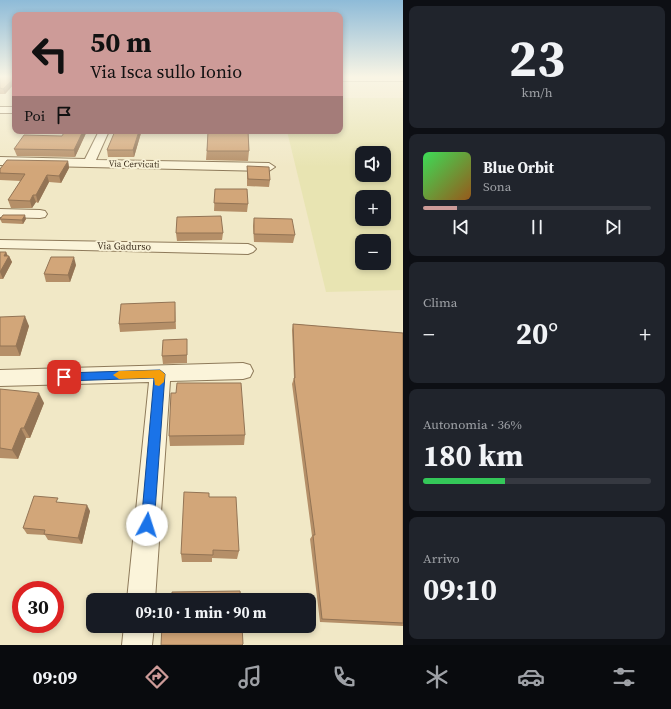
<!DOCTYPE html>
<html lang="it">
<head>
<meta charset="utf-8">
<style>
	:root { --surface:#171b24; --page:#20242c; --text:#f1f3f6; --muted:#9ea1a6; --line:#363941; --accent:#cd9b98 }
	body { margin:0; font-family:"Source Serif 4",serif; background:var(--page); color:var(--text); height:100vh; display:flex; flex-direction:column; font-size:15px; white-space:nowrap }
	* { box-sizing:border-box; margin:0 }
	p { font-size:13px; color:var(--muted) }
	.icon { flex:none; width:22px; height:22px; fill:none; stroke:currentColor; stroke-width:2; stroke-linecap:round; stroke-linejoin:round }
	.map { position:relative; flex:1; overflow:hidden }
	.drawer { display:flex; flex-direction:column; gap:6px; padding:6px; background:#0d0f14; width:268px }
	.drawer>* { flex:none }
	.top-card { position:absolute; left:12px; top:12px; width:331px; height:122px; border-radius:8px; box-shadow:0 2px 6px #0003; background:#cd9b98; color:#111; overflow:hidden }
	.tools { position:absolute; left:355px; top:146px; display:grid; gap:8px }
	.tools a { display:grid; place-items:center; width:36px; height:36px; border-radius:8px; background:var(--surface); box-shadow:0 2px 6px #0003; font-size:20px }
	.speed { position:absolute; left:12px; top:581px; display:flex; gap:8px; font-size:20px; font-weight:700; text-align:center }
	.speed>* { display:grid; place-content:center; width:52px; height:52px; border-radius:50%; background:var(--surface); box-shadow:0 2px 6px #0003; line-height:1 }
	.speed .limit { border:6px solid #d22; background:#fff; color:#111 }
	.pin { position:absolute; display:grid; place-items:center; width:34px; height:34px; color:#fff; margin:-17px; border-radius:8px; box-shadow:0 2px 6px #0006 }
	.me { position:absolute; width:44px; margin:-22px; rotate:5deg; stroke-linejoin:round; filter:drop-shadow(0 0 3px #0008) }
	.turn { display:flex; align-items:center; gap:14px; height:84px; padding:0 12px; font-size:18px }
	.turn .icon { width:52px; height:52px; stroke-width:2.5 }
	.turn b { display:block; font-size:28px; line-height:34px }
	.then { display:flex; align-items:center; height:38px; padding:0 12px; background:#0003; gap:8px; font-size:15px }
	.big { font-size:30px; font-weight:700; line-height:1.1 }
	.drawer .card { flex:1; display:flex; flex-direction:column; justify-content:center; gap:6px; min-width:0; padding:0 14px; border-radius:8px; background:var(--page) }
	.drawer .dial { align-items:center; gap:0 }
	.dial b { font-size:52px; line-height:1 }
	.song { display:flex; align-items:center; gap:12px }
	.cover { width:48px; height:48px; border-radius:6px; background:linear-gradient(135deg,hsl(130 70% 55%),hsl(30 70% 35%)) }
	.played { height:4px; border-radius:2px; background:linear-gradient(90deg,var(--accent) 15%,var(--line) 15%) }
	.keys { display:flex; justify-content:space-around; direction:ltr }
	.heat { display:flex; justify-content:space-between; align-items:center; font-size:22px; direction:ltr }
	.charge { height:6px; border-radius:3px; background:linear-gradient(90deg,#34c759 36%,var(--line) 0) }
	.trip { position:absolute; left:86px; top:593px; width:230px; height:40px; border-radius:8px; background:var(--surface); box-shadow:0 2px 6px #0003; font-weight:700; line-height:40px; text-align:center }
	.tab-bar { display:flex; height:64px; justify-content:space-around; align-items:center; background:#090b0e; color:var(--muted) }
	.tab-bar .icon { width:28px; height:28px }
	.tab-bar .selected { color:var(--accent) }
	.tab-bar b { font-size:18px; color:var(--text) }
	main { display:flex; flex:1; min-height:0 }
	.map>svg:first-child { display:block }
	.farmland { fill:#e8e4b2; fill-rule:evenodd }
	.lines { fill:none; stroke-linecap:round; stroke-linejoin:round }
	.minor-casing { stroke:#8e7a5a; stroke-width:2 }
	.minor { fill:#fbf4da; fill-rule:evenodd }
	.wall { fill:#b58f68 }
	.shaded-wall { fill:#937455 }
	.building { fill:#d2a679; stroke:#937455 }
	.route { fill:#1a73e8; stroke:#114b97 }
	.slow { fill:#f59e0b }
	.labels { text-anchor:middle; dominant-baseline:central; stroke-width:4; stroke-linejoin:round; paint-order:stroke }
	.far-street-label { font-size:9px; fill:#3e301f; stroke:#f8f1d6 }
	.street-label { font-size:10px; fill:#3e301f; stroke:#f8f1d6 }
</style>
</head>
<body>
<main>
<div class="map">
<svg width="403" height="645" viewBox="0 0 403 645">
	<rect width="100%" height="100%" fill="#f1e8c6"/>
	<!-- farmland -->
	<path class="farmland" d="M340 98H403V290L326 292 287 131H340ZM362 153H384V175H362ZM362 197H384V219H362ZM362 241H384V263H362Z"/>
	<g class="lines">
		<!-- minor casing -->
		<g class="minor-casing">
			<g id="minor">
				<rect x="340" y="77" width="63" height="4"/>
				<rect x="0" y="107" width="15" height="6"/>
				<polygon points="99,131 109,131 96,160 269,163 275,167 269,171 0,165 0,157 85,159"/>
				<polygon points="0,209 40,210 45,211 47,214 45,217 40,218 0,217"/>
				<polygon points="0,240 248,244 253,246 256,249 253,252 248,254 0,248"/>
				<polygon points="243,363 250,365 253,371 250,377 243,379 170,381 155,600 127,600 149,382 0,386 0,370"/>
				<polygon points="124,626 154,626 152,645 122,645"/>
			</g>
		</g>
		<!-- minor -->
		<use href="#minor" class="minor"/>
	</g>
	<!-- wall -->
	<g class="wall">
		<polygon points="0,77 15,77 15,83 5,94 0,94"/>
		<polygon points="87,131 75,157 17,156 14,149 62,136"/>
		<polygon points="115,131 248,131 249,151 248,161 206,160 208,134 141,133 134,157 108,157 107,150"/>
		<polygon points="68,161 69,168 61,183 49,182 38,203 36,202 32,208 11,208 8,200 21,181 0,180 0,169"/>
		<polygon points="247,166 270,180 269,187 247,186"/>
		<polygon points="215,189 248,204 247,212 214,211"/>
		<polygon points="254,218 295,235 293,243 254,242 253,226"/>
		<polygon points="0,219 26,219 23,224 2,223"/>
		<polygon points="176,233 223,233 222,240 177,241"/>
		<polygon points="0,252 6,252 8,256 9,256 12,262 3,279 0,279"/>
		<polygon points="76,265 70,282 46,282 44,274"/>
		<polygon points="175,302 176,329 120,332 119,324"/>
		<polygon points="0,317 29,326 20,356 0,356"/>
		<polygon points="293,324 403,333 403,626 320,622 310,539 312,536 292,384 294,378 292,330"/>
		<polygon points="187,339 187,363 163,364 162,356"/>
		<polygon points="0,389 44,403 30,438 26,438 18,459 0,458"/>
		<polygon points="176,393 245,435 244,445 170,446 169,436"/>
		<polygon points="209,497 239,551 237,559 212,558 212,562 182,562 181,554"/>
		<polygon points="60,502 90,511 82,544 48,540 45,535 27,534 23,528"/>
	</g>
	<!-- shaded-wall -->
	<g class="shaded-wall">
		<polygon points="15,77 15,83 5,94 3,89"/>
		<polygon points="83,131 87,131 75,157 74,150"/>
		<polygon points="139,131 141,131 141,133 134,157 133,150"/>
		<polygon points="68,161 69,168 61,183 59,176"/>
		<polygon points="47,175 49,182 38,203 36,195"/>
		<polygon points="33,195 36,202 32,208 30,201"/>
		<polygon points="25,215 26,219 23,224 22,220"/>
		<polygon points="6,252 8,257 9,256 12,262 3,279 0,272 4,256"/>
		<polygon points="74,257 76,265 70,282 68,275"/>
		<polygon points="25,316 29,326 20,356 16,346"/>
		<polygon points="39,393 44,403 30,438 24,428"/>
		<polygon points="21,428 26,438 18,459 12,450"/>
		<polygon points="87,505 90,511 82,544 78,538"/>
	</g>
	<!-- building -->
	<g class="building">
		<polygon points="0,77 15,77 3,89 0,88"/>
		<polygon points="65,131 83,131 74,150 14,149 24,135 62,136"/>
		<polygon points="115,131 139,131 133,150 107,150"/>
		<polygon points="208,131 248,131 249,151 207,151"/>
		<polygon points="7,160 68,161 59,176 47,175 36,195 33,195 30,201 8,200 25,174 0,173 0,169"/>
		<polygon points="247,166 269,167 270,180 248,179"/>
		<polygon points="215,189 247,189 248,204 214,203"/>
		<polygon points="3,215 25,215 22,220 0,219"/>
		<polygon points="221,216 223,233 176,233 177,217"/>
		<polygon points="254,218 292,219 295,235 254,234"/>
		<polygon points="0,252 6,252 4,256 9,256 0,272"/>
		<polygon points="51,257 74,257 68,275 44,274"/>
		<polygon points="175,302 175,322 119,324 121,304"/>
		<polygon points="25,316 16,346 0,346 0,317"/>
		<polygon points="293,324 403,333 403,623 322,619 313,535 315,535 294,378 295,378"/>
		<polygon points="187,339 187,355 162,356 163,340"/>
		<polygon points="177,383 241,383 245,435 169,436 171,393 176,393"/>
		<polygon points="0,389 39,393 24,428 21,428 12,450 0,448"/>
		<polygon points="184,492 209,493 209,497 236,497 239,551 213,550 213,555 181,554"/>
		<polygon points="34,496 58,498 56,502 87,505 78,538 44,534 45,530 23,528"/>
		<polygon points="240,591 241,600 172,600 172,592"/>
		<polygon points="162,626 242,626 243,644 242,645 161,645"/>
	</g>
	<!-- sky -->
	<linearGradient id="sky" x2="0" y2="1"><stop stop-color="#8ebbd8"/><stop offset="0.46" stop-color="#f9f5e5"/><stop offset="1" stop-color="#f9f5e5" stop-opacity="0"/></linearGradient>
	<rect width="403" height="167" fill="url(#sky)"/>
	<!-- route -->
	<polygon class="route" points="160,370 165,374 154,525 152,529 147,531 143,529 141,525 154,378 64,381 59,377 64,373"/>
	<!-- slow -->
	<polygon class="slow" points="160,370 165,374 164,382 159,386 155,385 154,378 119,379 113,375 119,371"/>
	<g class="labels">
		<!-- far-street labels -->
		<g class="far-street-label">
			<text transform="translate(134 164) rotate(1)">Via Cervicati</text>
		</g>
		<!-- street labels -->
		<g class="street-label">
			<text transform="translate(124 246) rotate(1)">Via Gadurso</text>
		</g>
	</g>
</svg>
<div class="tools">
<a><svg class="icon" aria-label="sound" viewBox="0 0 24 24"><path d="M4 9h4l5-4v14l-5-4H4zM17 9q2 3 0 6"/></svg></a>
<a>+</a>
<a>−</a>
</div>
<div class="speed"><div class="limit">30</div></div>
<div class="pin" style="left:64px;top:377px;background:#d93025"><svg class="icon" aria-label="arrive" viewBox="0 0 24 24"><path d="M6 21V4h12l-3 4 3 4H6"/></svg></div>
<svg class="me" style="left:147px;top:525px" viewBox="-20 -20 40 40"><circle r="19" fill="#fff"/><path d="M0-13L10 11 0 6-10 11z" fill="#1a73e8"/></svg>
<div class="trip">09:10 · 1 min · 90 m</div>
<div class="top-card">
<div class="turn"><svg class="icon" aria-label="left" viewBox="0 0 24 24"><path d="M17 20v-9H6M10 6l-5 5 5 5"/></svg><div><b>50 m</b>Via Isca sullo Ionio</div></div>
<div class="then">Poi<svg class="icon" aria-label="arrive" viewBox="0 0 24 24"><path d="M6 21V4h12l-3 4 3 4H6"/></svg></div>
</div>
</div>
<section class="drawer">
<div class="card dial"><b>23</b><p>km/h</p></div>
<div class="card">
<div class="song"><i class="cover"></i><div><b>Blue Orbit</b><p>Sona</p></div></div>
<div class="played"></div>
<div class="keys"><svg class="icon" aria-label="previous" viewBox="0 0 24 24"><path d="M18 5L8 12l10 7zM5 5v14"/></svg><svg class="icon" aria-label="pause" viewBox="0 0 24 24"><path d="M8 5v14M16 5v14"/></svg><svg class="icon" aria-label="next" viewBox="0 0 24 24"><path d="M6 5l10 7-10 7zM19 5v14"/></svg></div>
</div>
<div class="card"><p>Clima</p>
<div class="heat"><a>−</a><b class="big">20°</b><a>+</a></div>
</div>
<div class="card"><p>Autonomia · 36%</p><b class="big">180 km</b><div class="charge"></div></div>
<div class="card"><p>Arrivo</p><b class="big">09:10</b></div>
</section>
</main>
<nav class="tab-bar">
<b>09:09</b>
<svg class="icon selected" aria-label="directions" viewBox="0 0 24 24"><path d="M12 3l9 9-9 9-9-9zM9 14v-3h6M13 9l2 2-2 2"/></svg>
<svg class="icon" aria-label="music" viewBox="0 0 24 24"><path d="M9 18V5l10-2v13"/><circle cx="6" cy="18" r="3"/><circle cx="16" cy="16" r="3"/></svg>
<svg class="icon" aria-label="phone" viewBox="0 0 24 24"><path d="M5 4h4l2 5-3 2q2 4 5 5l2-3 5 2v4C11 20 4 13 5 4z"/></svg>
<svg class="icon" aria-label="climate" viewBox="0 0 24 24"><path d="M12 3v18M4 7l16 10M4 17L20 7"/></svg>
<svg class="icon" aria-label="car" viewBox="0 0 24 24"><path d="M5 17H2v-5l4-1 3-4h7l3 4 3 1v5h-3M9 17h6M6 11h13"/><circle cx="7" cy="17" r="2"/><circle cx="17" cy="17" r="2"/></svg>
<svg class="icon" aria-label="filters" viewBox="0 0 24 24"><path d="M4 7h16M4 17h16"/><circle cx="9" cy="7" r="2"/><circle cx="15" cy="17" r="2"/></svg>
</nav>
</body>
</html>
